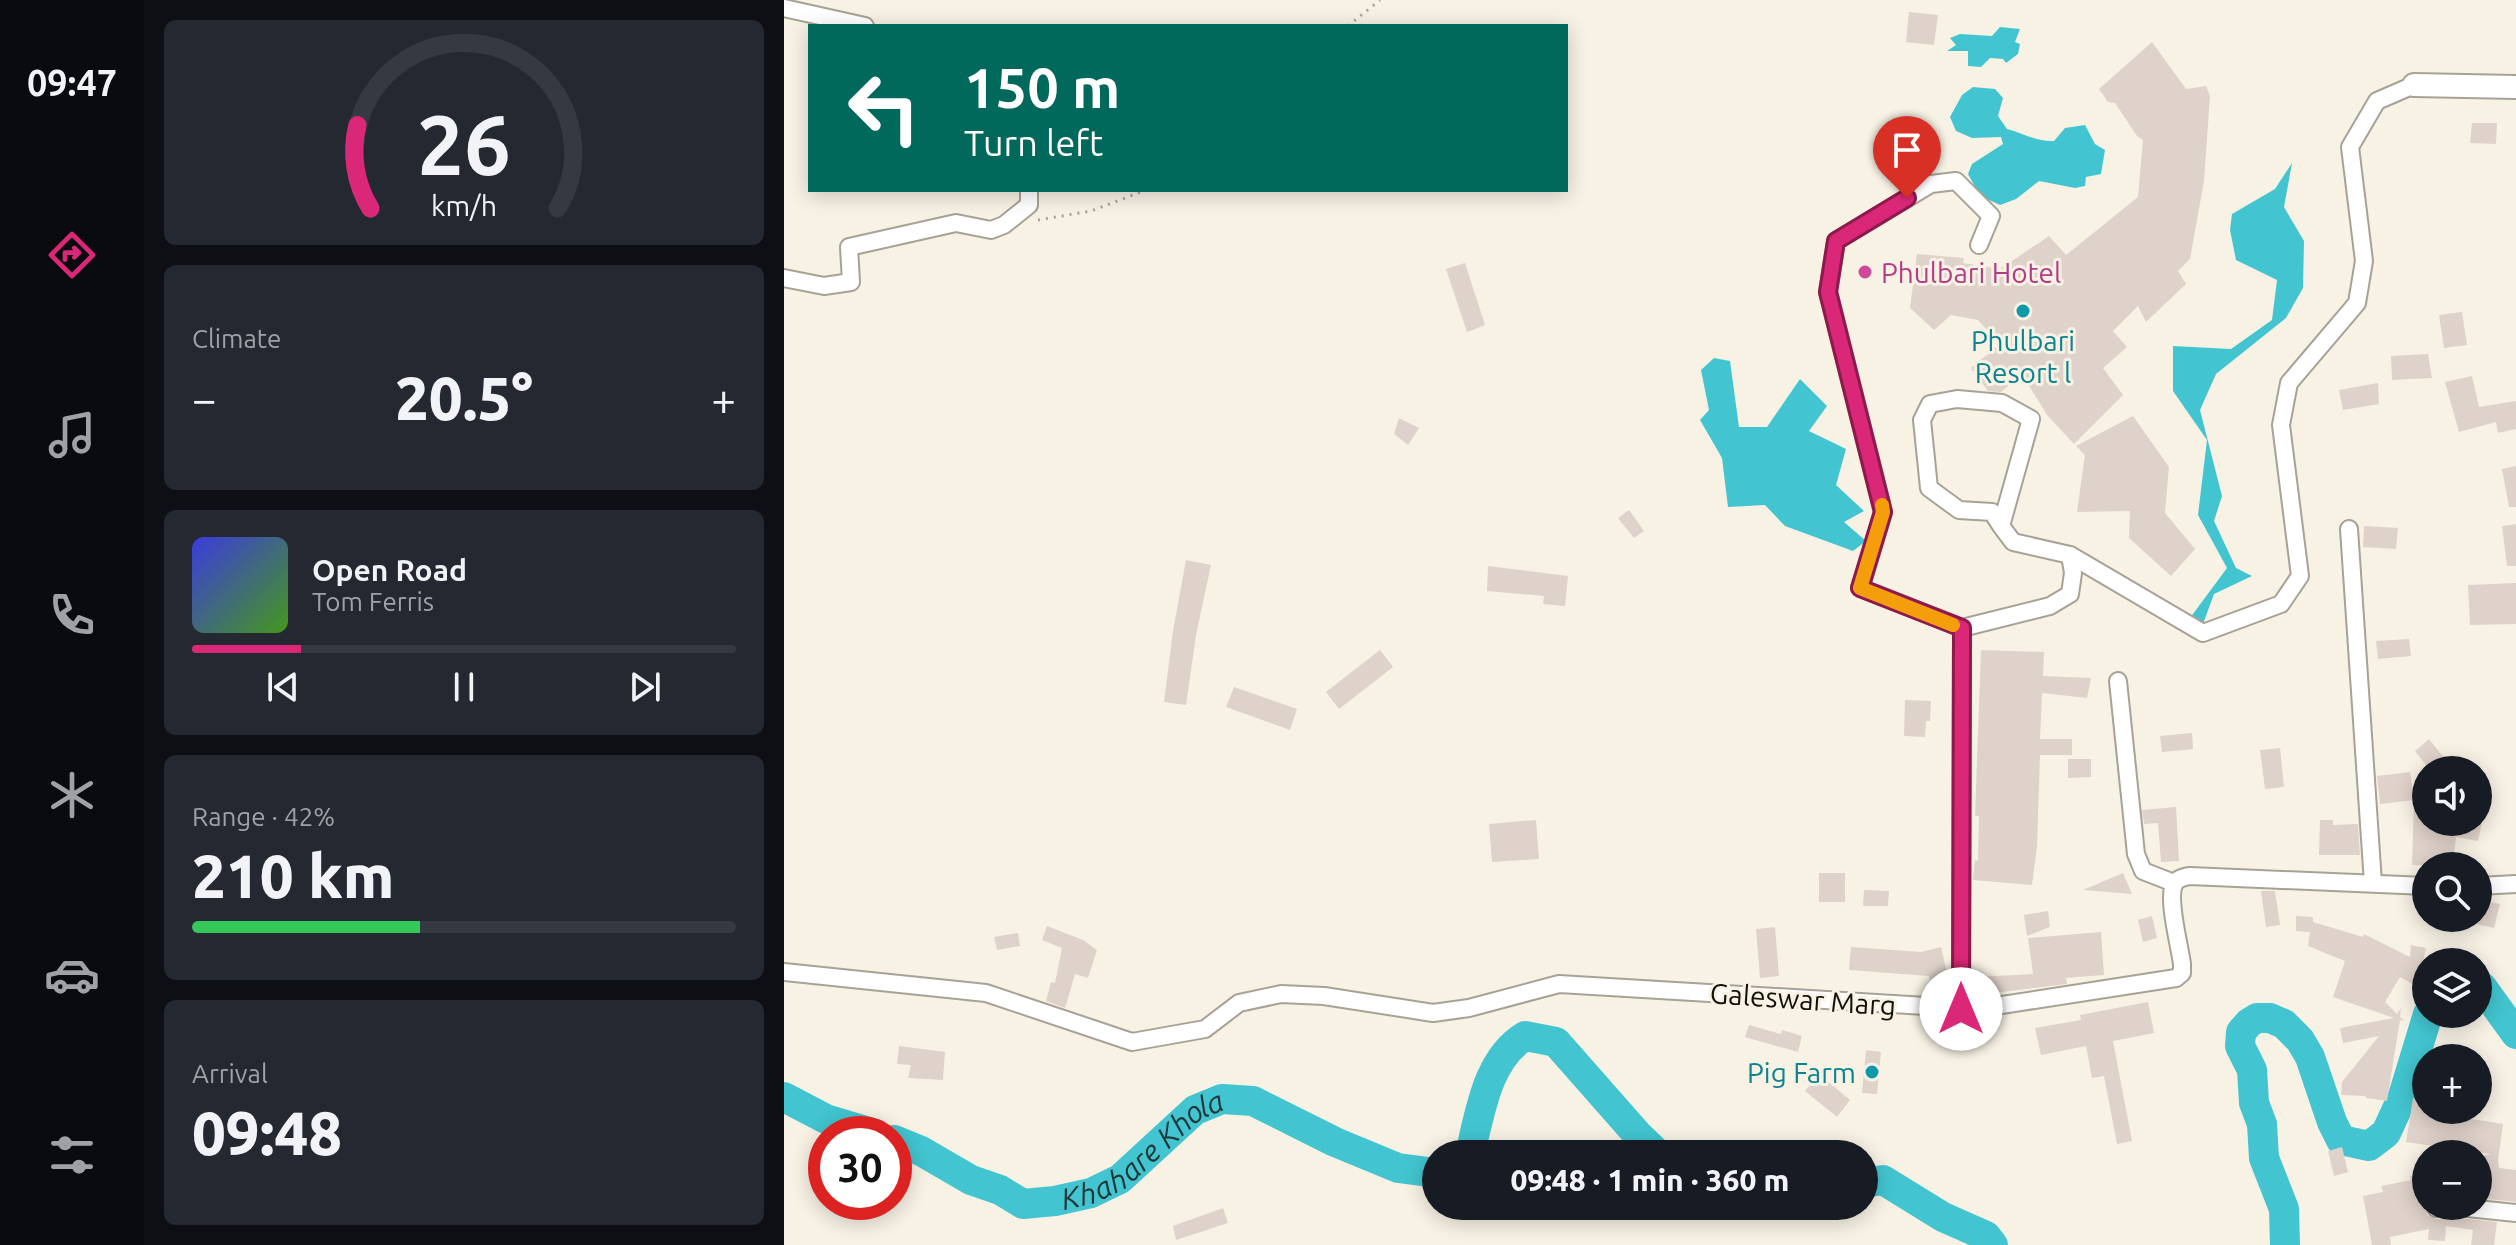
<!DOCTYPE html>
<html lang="en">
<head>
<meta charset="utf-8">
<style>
	:root { --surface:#171b24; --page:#242831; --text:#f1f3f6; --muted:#9ea1a6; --line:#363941; --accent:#db2777 }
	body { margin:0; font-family:Ubuntu,sans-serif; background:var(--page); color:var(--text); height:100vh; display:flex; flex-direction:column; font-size:30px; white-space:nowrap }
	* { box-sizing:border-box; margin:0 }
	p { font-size:26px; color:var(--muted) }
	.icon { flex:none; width:44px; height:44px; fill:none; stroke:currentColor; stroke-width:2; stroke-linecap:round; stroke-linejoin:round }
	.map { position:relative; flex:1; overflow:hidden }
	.drawer { display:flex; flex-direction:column; gap:20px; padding:20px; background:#0d0f14; width:640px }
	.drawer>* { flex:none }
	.banner { position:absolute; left:24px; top:24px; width:760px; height:168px; border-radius:0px; box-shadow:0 4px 20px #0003; background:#00695c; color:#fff; overflow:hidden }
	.fabs { position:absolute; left:1628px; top:756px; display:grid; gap:16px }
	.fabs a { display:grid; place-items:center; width:80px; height:80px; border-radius:50%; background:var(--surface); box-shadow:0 4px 20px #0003; font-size:40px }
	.speed { position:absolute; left:24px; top:1116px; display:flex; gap:16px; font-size:40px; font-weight:700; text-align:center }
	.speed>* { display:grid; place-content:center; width:104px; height:104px; border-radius:50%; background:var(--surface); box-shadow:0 4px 20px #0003; line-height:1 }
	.speed .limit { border:12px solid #d22; background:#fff; color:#111 }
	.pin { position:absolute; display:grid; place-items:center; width:68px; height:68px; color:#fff; margin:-82px -34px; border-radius:50% 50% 50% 0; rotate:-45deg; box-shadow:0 0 8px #0007 }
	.pin .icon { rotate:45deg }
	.me { position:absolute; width:88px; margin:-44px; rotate:0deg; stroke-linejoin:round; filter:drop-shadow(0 0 6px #0008) }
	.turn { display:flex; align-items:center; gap:28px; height:168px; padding:0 24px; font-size:36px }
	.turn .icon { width:104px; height:104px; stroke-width:2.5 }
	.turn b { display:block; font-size:56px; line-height:68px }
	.big { font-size:60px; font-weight:800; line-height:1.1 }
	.drawer .card { flex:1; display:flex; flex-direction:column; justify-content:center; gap:12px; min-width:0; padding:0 28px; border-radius:12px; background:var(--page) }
	.drawer .dial { align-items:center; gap:0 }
	.dial svg { height:208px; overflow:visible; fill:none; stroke:var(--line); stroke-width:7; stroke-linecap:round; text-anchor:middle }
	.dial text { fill:var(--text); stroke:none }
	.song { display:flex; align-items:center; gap:24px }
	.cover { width:96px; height:96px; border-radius:12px; background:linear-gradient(135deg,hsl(240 70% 55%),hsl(100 70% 35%)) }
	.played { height:8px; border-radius:4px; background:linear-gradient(90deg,var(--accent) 20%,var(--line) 20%) }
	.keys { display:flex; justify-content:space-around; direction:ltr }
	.heat { display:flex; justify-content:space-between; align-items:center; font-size:44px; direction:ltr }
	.charge { height:12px; border-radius:6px; background:linear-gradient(90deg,#34c759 42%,var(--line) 0) }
	.trip { position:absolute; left:638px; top:1140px; width:456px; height:80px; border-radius:40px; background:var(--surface); box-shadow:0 4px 20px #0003; font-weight:800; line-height:80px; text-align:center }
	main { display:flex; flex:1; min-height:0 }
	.dock { display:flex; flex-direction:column; width:144px; justify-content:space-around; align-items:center; background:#090b0e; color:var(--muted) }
	.dock .icon { width:56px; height:56px }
	.dock .active { color:var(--accent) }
	.dock b { font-size:36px; color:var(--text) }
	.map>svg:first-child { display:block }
	.water { fill:#42c5d0 }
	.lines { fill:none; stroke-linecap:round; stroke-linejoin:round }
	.river { stroke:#42c5d0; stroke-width:30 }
	.building { fill:#dfd2ca }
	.minor-casing { stroke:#a8a296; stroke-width:20 }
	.major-casing { stroke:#a8a296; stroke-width:26 }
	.path { stroke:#a8a399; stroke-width:3; stroke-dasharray:2 6; stroke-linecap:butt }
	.minor { stroke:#fff; stroke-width:16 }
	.major { stroke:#fff; stroke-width:22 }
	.route-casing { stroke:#8e194d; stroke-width:20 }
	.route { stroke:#db2777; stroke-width:14 }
	.slow { stroke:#f59e0b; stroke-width:14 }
	.hotel-dot { fill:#d1479c; stroke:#f8f2e5; stroke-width:3 }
	.culture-dot { fill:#0f9aa8; stroke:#f8f2e5; stroke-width:3 }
	.labels { text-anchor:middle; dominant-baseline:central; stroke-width:6; stroke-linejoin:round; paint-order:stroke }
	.hotel-label { font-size:28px; fill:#b23c85; stroke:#f8f2e5; text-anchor:start }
	.culture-label { font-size:28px; fill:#0d838f; stroke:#f8f2e5 }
	.street-label { font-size:28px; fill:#13110c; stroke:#f8f2e5 }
	.water-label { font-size:30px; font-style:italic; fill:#203739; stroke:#f8f2e5 }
</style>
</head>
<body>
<main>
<nav class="dock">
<b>09:47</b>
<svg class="icon active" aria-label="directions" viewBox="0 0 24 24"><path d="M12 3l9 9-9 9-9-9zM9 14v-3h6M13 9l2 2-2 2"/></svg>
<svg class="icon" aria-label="music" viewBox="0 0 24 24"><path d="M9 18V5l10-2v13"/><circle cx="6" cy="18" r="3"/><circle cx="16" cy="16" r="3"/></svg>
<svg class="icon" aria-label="phone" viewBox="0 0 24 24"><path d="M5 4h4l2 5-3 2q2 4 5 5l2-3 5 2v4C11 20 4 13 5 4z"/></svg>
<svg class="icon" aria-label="climate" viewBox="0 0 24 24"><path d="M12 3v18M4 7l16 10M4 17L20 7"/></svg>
<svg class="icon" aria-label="car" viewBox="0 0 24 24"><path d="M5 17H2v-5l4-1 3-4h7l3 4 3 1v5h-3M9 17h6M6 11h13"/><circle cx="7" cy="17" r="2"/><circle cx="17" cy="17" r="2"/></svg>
<svg class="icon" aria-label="filters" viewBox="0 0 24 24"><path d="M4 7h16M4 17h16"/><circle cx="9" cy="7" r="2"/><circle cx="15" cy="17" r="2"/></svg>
</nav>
<section class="drawer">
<div class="card dial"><svg viewBox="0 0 100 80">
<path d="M14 69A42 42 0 1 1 86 69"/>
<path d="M14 69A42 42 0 0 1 9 37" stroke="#db2777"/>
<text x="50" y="56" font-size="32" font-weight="700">26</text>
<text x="50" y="72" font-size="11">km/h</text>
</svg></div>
<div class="card"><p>Climate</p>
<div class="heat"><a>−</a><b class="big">20.5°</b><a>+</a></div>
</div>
<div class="card">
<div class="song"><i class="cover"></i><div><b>Open Road</b><p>Tom Ferris</p></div></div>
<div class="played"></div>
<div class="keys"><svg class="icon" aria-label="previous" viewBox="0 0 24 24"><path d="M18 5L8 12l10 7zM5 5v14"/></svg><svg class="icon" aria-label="pause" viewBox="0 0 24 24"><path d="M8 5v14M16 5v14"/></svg><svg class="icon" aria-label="next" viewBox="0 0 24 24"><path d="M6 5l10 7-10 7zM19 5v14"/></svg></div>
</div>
<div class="card"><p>Range · 42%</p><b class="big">210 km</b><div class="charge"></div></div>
<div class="card"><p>Arrival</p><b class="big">09:48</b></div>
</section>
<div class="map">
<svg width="1732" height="1245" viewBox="0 0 1732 1245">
	<rect width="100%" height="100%" fill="#f8f2e5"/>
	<!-- water -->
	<g class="water">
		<polygon points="1216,27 1236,29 1231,42 1236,44 1234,54 1222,63 1219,59 1206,58 1197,67 1184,66 1184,51 1163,51 1172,45 1166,38 1176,34 1208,36"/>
		<path d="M1189 87 1211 89 1219 98 1214 116 1223 129C1239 133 1253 142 1270 141L1281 128 1301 125 1311 144 1321 150 1317 174 1302 177 1301 186 1291 188 1255 181 1232 199 1216 205 1196 196 1184 174 1188 164 1219 144 1217 137 1188 138 1172 131 1166 117 1178 95Z"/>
		<polygon points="1508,163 1500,207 1520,241 1519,288 1502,318 1432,374 1416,410 1438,496 1430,521 1452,568 1468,576 1430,594 1419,624 1406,618 1443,568 1414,515 1423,440 1389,391 1389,346 1447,349 1488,320 1493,280 1452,260 1446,230 1448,214 1491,189"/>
		<polygon points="930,358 946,361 955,427 983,427 1016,379 1043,406 1025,431 1062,449 1052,485 1080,511 1060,522 1082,541 1069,551 1001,526 981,505 944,507 938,458 916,420 925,410 917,370"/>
	</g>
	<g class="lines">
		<!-- river -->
		<g class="river">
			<polyline points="1694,986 1698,987 1732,1034"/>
			<polyline points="0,1097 42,1119 92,1134"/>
			<path id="s1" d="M110 1140 137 1151 187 1180 216 1190 239 1204 271 1201 307 1193 336 1179 411 1110 438 1099 469 1101 551 1142 614 1168 652 1173"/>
			<path d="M686 1154C696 1113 703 1059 741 1036L772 1042 853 1134 874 1154"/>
			<polyline points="1080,1183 1099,1180 1159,1217 1202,1236 1209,1245"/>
			<polyline points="1501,1245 1500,1209 1480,1158 1478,1124 1470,1103 1468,1070 1456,1046 1457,1032 1465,1023 1473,1018 1486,1018 1500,1024 1516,1040 1526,1057 1548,1122 1557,1140 1585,1146 1602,1133 1619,1096 1644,1014"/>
		</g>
	</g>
	<!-- building -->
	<g class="building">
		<polygon points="1125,12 1154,15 1150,45 1122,42"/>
		<polygon points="1368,42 1402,89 1422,86 1426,96 1420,181 1406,259 1394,271 1402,284 1362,322 1354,306 1329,331 1343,347 1319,368 1339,395 1290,444 1263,415 1238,374 1217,392 1204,391 1187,368 1216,344 1194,320 1167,315 1150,330 1126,308 1133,254 1180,258 1179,263 1216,269 1265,236 1282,255 1354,197 1359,140 1353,136 1331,103 1324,102 1315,89"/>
		<polygon points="1688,123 1713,123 1712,144 1686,143"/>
		<polygon points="681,263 701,325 683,332 662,269"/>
		<polygon points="1678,312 1683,345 1660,348 1655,315"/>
		<polygon points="1644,354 1648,378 1608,380 1607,356"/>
		<polygon points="1688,376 1695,407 1732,401 1732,429 1714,433 1712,422 1675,432 1661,382"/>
		<polygon points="1594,383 1595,404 1559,410 1555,390"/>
		<polygon points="1349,416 1385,467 1381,513 1411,549 1387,576 1345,538 1346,511 1293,512 1301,455 1292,446"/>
		<polygon points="615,418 635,428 624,445 610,434"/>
		<polygon points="1732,466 1732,507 1725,507 1718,469"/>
		<polygon points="845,510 860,531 850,538 834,518"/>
		<polygon points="1732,524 1732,566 1723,566 1718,526"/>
		<polygon points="1580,526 1614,528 1612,549 1579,547"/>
		<polygon points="402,560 427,565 412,635 402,705 380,702 389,631"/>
		<polygon points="704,566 784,576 781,606 759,604 760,596 703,591"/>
		<polygon points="1732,583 1732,624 1686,625 1684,585"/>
		<polygon points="1625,639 1627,656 1594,659 1592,641"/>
		<polygon points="596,650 609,667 555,709 542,692"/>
		<polygon points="1197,650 1260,652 1259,676 1307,678 1303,698 1258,693 1256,739 1288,739 1288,755 1256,755 1253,847 1248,885 1189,880 1191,860 1194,861 1195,816 1191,816"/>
		<polygon points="450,687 513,709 506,730 442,707"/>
		<polygon points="1121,700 1147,701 1146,721 1142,721 1141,737 1120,736"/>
		<polygon points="1408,733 1409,749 1378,752 1376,736"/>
		<polygon points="1645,739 1670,770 1646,770 1631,751"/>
		<polygon points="1496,748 1500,787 1481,789 1476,750"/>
		<polygon points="1284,759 1307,759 1307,777 1284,778"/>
		<polygon points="1626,772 1630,799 1630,792 1642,793 1642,822 1698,822 1694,841 1672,837 1669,866 1628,865 1630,800 1596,804 1593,776"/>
		<polygon points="1392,807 1395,861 1377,862 1374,823 1360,824 1358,810"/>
		<polygon points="752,820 755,859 708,862 705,824"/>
		<polygon points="1536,820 1549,820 1549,825 1574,824 1576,855 1535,855"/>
		<rect x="1035" y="873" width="26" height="29"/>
		<polygon points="1339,873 1348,894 1299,890"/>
		<polygon points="1080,890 1105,891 1104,906 1079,906"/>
		<polygon points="1477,891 1491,891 1496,925 1482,927"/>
		<polygon points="1698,900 1716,904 1710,928 1692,924"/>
		<polygon points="1264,911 1266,927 1243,936 1240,915"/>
		<polygon points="1368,916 1373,938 1359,942 1354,920"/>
		<polygon points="1512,916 1529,917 1529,922 1579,937 1580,934 1626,957 1627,945 1642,948 1638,967 1642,969 1642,981 1637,989 1616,977 1601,1002 1613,1014 1617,1008 1616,1017 1621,1021 1616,1020 1603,1101 1582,1098 1582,1096 1557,1095 1558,1082 1595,1036 1559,1043 1556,1028 1610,1018 1549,997 1561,961 1524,946 1526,932 1512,931"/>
		<polygon points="263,926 299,940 313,950 304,978 291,974 281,1008 262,1001 267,982 271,983 278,948 258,940"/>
		<polygon points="991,927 995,976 976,978 972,929"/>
		<polygon points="1317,932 1320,975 1282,978 1283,984 1193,995 1192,977 1249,974 1244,938"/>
		<polygon points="234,933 236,946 213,950 210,937"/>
		<polygon points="1067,947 1137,952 1157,947 1165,982 1148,986 1145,976 1065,970"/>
		<polygon points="1364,1002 1370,1033 1329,1041 1348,1141 1333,1144 1320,1076 1308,1078 1302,1046 1257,1055 1251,1028 1297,1020 1296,1015"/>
		<polygon points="965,1025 997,1034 998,1030 1018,1036 1014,1052 961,1037"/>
		<polygon points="115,1046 161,1052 159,1080 124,1078 127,1065 113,1064"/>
		<polygon points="1082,1050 1097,1052 1093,1094 1078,1093"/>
		<polygon points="1035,1074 1066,1100 1053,1117 1021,1091"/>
		<polygon points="1629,1098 1642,1100 1642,1110 1663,1110 1662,1115 1719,1124 1714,1160 1715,1168 1732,1170 1732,1202 1694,1198 1694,1157 1707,1154 1622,1142"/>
		<polygon points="1558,1147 1564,1172 1550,1176 1544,1151"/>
		<polygon points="1642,1172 1643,1215 1652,1219 1674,1218 1713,1222 1710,1245 1687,1245 1689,1230 1662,1226 1661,1241 1644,1240 1645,1229 1606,1237 1607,1245 1588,1245 1579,1196 1599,1192 1597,1186 1627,1180 1626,1176"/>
		<polygon points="439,1208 444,1223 392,1240 389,1226"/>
	</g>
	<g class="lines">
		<!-- minor casing -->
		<g class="minor-casing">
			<g id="minor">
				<polyline points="0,8 81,26"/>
				<polyline points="1195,245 1207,216 1172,181 1147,184 1052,241 1044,292 1099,512 1076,588 1178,628 1266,606 1286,594 1289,573 1286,555"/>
				<polyline points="0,278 40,286 67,282 65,247 172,223 207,230 220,225 245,205 245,190"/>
				<polyline points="1217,526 1208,512 1175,510 1145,488 1138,420 1146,404 1173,399 1218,403 1247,419 1217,526 1229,542 1286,555 1419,633 1497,604 1516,576 1497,425 1505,383 1573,303 1580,261 1566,147 1593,101 1630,85"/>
				<polyline points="1565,529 1589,883"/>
				<polyline points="1334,681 1352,854 1359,871 1390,883"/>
				<polyline points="1694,886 1732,884"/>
				<path d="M0 972 202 993 348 1042 421 1029 455 1003 497 994 540 996 649 1013 685 1008 775 984 1192 1009 1392 978 1398 973V964C1396 947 1383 900 1390 885 1392 879 1399 877 1406 876L1642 886"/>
				<polyline points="1177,1009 1178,628"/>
				<polyline points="1652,1208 1674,1207 1732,1213"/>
			</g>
		</g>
		<!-- major casing -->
		<g class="major-casing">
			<polyline id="major" points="1630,85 1732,87"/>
		</g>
		<!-- path -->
		<g class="path">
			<polyline points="564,26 596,0"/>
			<polyline points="254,220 307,211 362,190"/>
		</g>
		<!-- minor -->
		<use href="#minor" class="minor"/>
		<!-- major -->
		<use href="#major" class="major"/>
	</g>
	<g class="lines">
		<!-- route casing -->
		<g class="route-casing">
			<polyline id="route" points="1123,198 1052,241 1044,292 1099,512 1076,588 1178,628 1177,1009"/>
		</g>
		<!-- route -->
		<use href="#route" class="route"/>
		<!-- slow -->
		<polyline class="slow" points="1098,505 1099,512 1076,588 1169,625"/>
	</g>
	<!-- markers -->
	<circle class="hotel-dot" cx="1081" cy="272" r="8"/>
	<g class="culture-dot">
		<circle cx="1239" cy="311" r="8"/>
		<circle cx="1088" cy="1072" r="8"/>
	</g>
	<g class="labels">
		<!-- hotel labels -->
		<g class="hotel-label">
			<text x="1097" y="272">Phulbari Hotel</text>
		</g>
		<!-- culture labels -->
		<g class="culture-label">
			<text x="1239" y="340">Phulbari<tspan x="1239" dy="32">Resort l</tspan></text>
			<text x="1072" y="1072" text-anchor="end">Pig Farm</text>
		</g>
		<!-- street labels -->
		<g class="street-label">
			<text transform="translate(1019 999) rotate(4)">Galeswar Marg</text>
		</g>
		<!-- water labels -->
		<g class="water-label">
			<text stroke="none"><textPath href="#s1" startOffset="280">Khahare Khola</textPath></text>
		</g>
	</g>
</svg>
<div class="fabs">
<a><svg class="icon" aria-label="sound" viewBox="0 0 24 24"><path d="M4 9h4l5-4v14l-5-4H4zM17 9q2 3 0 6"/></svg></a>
<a><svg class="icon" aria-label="search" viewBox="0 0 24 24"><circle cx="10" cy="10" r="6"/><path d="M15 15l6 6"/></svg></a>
<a><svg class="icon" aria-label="layers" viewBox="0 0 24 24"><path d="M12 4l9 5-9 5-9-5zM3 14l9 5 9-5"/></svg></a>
<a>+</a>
<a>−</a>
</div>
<div class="speed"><div class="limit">30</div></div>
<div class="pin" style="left:1123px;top:198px;background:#d93025"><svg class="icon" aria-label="arrive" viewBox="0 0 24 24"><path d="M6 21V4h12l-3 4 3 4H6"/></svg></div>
<svg class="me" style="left:1177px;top:1009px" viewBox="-20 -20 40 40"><circle r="19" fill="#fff"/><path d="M0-13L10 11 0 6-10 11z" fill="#db2777"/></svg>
<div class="trip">09:48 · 1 min · 360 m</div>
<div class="banner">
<div class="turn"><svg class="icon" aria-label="left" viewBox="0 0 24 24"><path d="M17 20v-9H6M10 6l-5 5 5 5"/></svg><div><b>150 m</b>Turn left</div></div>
</div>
</div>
</main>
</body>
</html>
